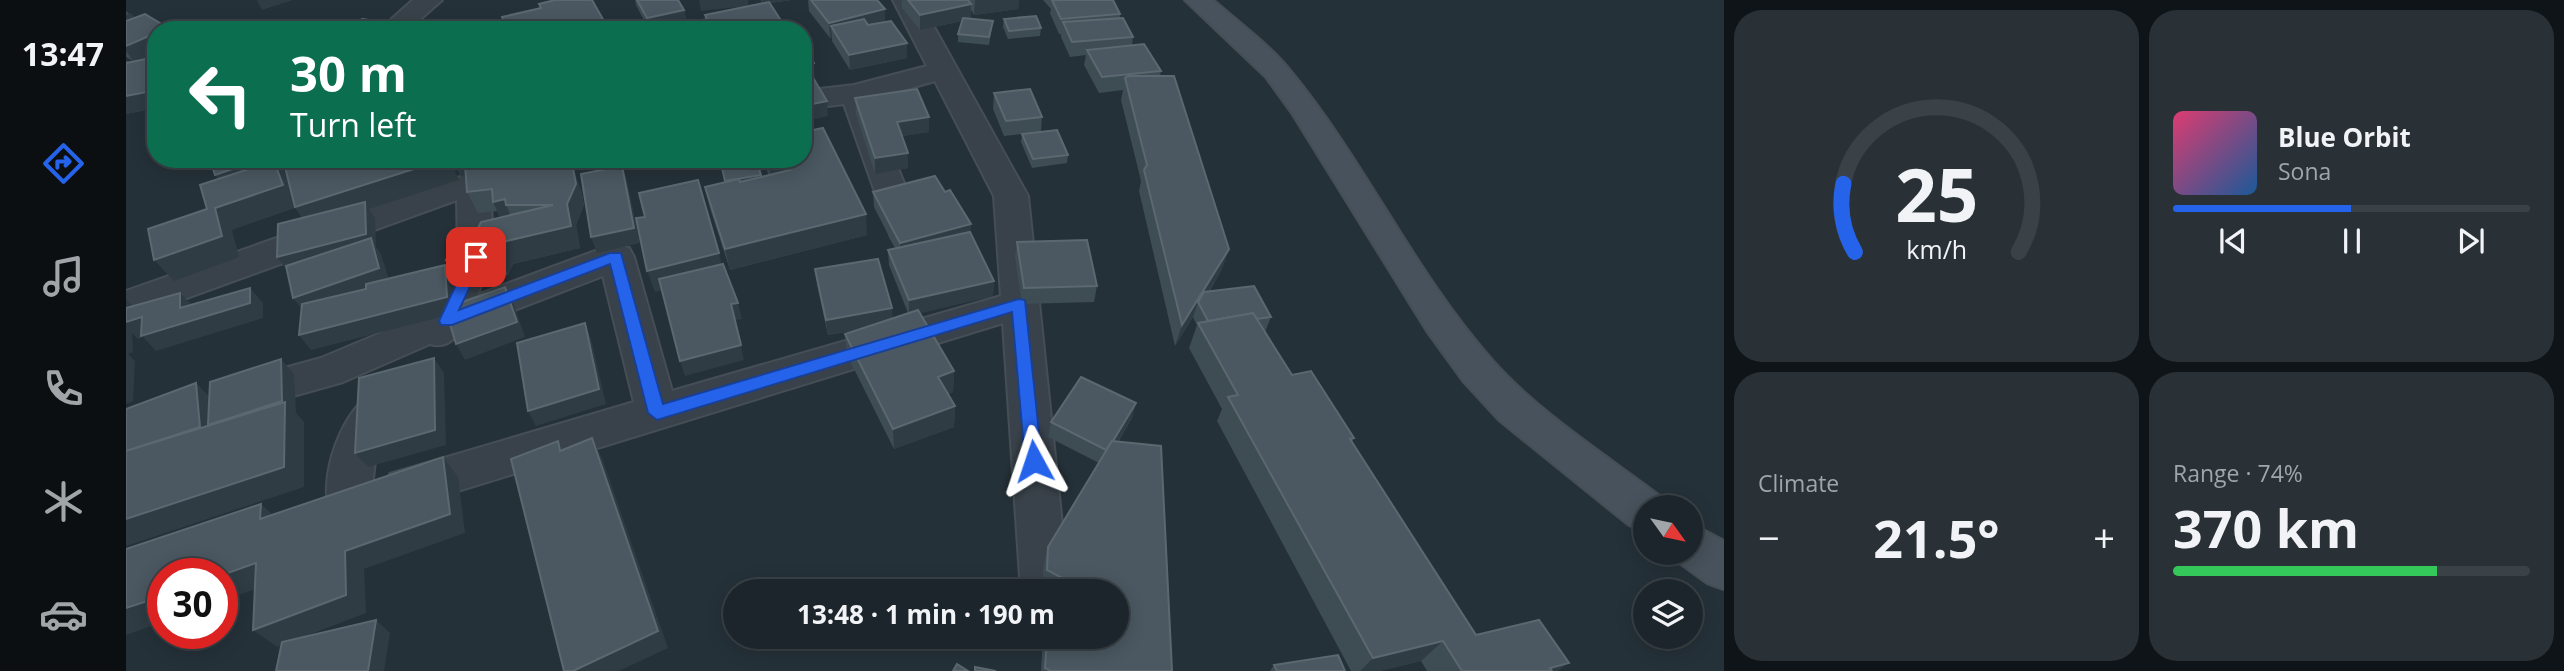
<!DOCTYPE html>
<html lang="en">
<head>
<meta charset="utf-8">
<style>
	:root { --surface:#1c252b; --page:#293137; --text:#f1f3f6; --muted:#a0a5a9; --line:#3a4247; --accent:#2563eb }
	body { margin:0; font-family:"Open Sans",sans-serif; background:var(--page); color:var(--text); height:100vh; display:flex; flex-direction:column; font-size:26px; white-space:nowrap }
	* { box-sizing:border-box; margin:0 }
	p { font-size:23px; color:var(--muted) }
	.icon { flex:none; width:38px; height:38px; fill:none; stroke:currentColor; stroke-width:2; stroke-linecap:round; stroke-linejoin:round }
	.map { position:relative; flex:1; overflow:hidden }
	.details { display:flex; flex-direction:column; gap:10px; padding:10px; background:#0f1418; width:840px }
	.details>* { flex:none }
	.banner { position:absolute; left:21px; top:21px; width:665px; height:147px; border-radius:28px; box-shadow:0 4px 18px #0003,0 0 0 2px var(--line); background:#0b6e4f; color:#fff; overflow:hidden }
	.needle { width:46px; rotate:123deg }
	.fabs { position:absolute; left:1507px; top:495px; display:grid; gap:14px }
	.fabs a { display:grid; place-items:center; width:70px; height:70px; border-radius:50%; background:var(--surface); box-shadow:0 4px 18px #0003,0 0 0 2px var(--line); font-size:35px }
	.speed { position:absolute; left:21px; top:558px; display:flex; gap:14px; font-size:35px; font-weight:700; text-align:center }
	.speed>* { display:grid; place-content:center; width:91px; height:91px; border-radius:50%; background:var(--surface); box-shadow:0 4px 18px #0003,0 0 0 2px var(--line); line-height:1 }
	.speed .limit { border:10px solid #d22; background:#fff; color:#111 }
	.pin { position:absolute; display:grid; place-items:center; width:60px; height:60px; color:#fff; margin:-30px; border-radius:14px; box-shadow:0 4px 10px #0006 }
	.me { position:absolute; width:77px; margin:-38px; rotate:355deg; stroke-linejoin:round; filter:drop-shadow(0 0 5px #0008) }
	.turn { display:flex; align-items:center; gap:24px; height:147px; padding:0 28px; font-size:32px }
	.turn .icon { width:91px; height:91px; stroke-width:2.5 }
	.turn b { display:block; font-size:49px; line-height:60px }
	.big { font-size:52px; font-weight:700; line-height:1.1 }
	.details .card { flex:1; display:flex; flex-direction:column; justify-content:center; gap:10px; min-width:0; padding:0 24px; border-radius:28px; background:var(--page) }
	.details .dial { align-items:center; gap:0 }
	.dial svg { height:182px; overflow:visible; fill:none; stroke:var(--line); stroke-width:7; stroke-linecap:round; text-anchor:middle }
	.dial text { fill:var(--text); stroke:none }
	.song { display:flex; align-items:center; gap:21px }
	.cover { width:84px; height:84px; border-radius:10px; background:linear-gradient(135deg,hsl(340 70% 55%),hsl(210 70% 35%)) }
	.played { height:7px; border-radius:4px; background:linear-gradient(90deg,var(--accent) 50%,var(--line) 50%) }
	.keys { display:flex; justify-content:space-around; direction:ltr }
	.heat { display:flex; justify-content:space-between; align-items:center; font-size:38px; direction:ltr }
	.charge { height:10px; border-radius:5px; background:linear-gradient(90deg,#34c759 74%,var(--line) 0) }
	.details .tiles { flex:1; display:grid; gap:10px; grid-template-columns:repeat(2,1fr) }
	.trip { position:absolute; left:597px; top:579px; width:406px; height:70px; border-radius:35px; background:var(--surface); box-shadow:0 4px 18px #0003,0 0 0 2px var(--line); font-weight:700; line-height:70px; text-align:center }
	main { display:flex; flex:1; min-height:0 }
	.tabs { display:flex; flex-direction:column; width:126px; justify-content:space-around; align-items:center; background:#0b0f11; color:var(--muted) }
	.tabs .icon { width:49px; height:49px }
	.tabs .current { color:var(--accent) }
	.tabs b { font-size:32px; color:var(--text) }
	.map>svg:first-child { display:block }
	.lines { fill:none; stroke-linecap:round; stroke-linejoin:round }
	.minor-casing { stroke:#454e55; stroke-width:4 }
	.secondary-casing { stroke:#454e55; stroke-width:4 }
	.minor { fill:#39424a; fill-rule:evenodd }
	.secondary { fill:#47525c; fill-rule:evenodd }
	.wall { fill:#3e4c54 }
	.shaded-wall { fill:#2f3c44 }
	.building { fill:#4b5861; stroke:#5b6870; stroke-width:2 }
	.route { fill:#2563eb; stroke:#184099; stroke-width:2 }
</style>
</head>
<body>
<main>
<nav class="tabs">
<b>13:47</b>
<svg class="icon current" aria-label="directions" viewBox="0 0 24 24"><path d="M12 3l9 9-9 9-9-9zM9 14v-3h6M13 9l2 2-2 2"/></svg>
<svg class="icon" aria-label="music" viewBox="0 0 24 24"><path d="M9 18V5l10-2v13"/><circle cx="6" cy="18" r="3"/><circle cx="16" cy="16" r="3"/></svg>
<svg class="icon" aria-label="phone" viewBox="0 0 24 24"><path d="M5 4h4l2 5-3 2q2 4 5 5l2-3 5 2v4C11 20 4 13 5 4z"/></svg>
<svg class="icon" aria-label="climate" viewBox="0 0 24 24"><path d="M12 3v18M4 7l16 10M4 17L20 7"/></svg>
<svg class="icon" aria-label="car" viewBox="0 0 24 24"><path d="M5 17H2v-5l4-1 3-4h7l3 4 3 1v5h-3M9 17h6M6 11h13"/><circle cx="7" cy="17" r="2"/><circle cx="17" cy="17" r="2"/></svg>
</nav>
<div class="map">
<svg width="1598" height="671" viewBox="0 0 1598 671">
	<rect width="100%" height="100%" fill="#253139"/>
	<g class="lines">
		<!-- minor casing -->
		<g class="minor-casing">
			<g id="minor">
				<polygon points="287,0 316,0 282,30 264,30 260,24"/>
				<path d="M767 0H793L902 196 943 592H895L877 323 280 507 264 502 258 488 264 474 508 402 477 276 334 331C326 342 318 348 304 344L217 382 118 410 104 405 98 394 104 383 195 358 307 311 332 257 331 200 0 320V291L199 221 390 159H441L436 166 364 189 368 257 351 295 477 248 490 245 503 248 508 257 546 391 875 296 868 196 809 81 745 99 799 237 794 245 782 249 770 245 765 237 718 104 677 109V91L728 85 801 66Z"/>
				<path d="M256 388 271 393 277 405 250 452 244 505 238 519 222 525 206 519C189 482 216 402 256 388Z"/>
			</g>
		</g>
		<!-- secondary casing -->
		<g class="secondary-casing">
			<g id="secondary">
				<path d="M1059 0H1087C1112 22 1141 43 1162 68 1238 159 1287 271 1366 360 1413 413 1478 454 1535 497L1540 508H1519V531L1503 525 1373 420 1338 382 1301 331 1166 113 1140 77Z"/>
				<polygon points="1564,523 1598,541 1598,589 1581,583 1548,559 1545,553 1564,553"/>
			</g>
		</g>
		<!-- minor -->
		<use href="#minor" class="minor"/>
		<!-- secondary -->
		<use href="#secondary" class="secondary"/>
	</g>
	<!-- wall -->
	<g class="wall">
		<polygon points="509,0 552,0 558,10 561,24 580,20 579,15 636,3 635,0 665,0 644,3 656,22 657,30 556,30 556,26 541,30 523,30 510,5"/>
		<polygon points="682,0 751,0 759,9 759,22 781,58 724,70 706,41 706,37 704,38 683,11"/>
		<polygon points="776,0 893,0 892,9 848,15 845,10 845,19 867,21 863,45 832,42 832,34 836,21 794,30 776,8"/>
		<polygon points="917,0 987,0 994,14 994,18 1007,37 1006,45 1035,71 1034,76 1103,249 1095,271 1083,292 1145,317 1139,332 1166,375 1228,438 1226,442 1350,635 1432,671 1301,671 1295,661 1253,671 1225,671 1091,421 1096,409 1063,348 1071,325 1067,317 1049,346 1013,191 1015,181 995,100 997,90 973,93 958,65 960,55 944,57 935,37 935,34 933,34 924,13 925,9"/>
		<polygon points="0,11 8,18 42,28 43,30 30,30 30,53 13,60 30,108 0,114 0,60 2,62 7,61 0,57"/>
		<polygon points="878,19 915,28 914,36 882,39 877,27"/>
		<polygon points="868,93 916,117 915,132 942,155 941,163 906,168 895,142 896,134 878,136 867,109"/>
		<polygon points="729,98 803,132 776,136 782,168 749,174 730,114"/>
		<polygon points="326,159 418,159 422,168 455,190 458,205 450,225 454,248 387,264 382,275 357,275 332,281 351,230 374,217 371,211 352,213 341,192 340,175 335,177"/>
		<polygon points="637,159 677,159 741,235 604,270 584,208 579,187 599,182 643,176"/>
		<polygon points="747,192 844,234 868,281 867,296 793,313 828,371 827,392 822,394 829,406 828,427 768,449 721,355 719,334 732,330 702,335 691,285 689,269 767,318 782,313 763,265 762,250 769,248 748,207"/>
		<polygon points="891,242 971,286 968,302 896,304 889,257"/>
		<polygon points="1010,403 1006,418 992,442 1046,671 915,671 917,637 990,637 990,592 916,591 917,569 922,547 973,463 922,437 925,422"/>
		<polygon points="1148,665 1219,671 1144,671"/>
	</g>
	<!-- shaded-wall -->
	<g class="shaded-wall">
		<polygon points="131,0 167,0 136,10"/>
		<polygon points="573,0 622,0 622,6 575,11"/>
		<polygon points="636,0 665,0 636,4"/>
		<polygon points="849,0 893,0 892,9 848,15"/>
		<polygon points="845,4 845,19 794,30 794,15"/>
		<polygon points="759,9 759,24 705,26 706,37 704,38 703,23"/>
		<polygon points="558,10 562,25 541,30 524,30 521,18"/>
		<polygon points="5,13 16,28 0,35 0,15"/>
		<polygon points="478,21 480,30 444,30"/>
		<polygon points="656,22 657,30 620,30"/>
		<polygon points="265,23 268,30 256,30"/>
		<polygon points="30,33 30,53 8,62 0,51 0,46"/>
		<polygon points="781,43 781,58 724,70 723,55"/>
		<polygon points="688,63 689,78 677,81 677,65"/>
		<polygon points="30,78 30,108 0,114 0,96"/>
		<polygon points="701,101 702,116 677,122 677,106"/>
		<polygon points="803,117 803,132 771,137 771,122"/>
		<polygon points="782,153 782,168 749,174 749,158"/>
		<polygon points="147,159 154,159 172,206 319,159 324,159 333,180 243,209 249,218 250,247 255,254 264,283 179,313 167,298 163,273 151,257 184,229 169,208 106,230 113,257 48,281 28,260"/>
		<polygon points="326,159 388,159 335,177"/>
		<polygon points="413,159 418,159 422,170 413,168"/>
		<polygon points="656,159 659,159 662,180 646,184 642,162"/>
		<polygon points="121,164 137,185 105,196 89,175"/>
		<polygon points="496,166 501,181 514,243 471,253 465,237"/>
		<polygon points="447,168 455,190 458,205 450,225 454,248 387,264 382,275 372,253 376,242 441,204"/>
		<polygon points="635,175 636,183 599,181"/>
		<polygon points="379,199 380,205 387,221 377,224 367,202"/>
		<polygon points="740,214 741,235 604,270 599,249"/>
		<polygon points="845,224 844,240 775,258 774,243"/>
		<polygon points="1103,249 1095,271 1074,305 1072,302 1067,317 1049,346 1056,325"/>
		<polygon points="346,253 357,275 332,281 320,260"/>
		<polygon points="593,253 598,275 529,292 521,271"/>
		<polygon points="319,265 328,281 330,313 185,350 173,335"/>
		<polygon points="868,281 867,296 783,316 783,300"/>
		<polygon points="379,287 387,302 399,337 339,360 330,344"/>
		<polygon points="124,288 137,303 137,318 30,351 17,337 12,339 6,333 7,352 2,354 9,361 7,401 0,404 0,299 5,304 6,321 54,308 54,293 69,308"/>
		<polygon points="612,303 616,319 609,320 618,360 559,376 554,361 605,304"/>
		<polygon points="766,308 767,324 702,335 700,320"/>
		<polygon points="459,323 465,339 480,404 410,426 402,411"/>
		<polygon points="308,358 318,373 320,445 242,467 229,453"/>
		<polygon points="155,359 168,374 170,413 178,422 178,487 0,546 0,519 5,474 70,383 85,398"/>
		<polygon points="828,371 827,392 812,398 812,377"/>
		<polygon points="1010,403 1006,418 977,465 981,451"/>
		<polygon points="829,406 828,427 768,449 767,429"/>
		<polygon points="466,438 476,458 542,648 493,671 447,671"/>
		<polygon points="317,457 332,477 339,533 238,569 240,613 151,647 127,630 219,551"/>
		<polygon points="135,504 156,523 134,519"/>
		<polygon points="130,563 152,581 96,601 96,575"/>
		<polygon points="37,596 37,622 0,635 0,608"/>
		<polygon points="250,620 264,633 258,671 242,671"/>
		<polygon points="1317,641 1295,661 1253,671 1234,671 1247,658"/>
		<polygon points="1443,663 1432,671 1420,671 1424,668"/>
	</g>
	<!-- building -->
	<g class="building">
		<polygon points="429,0 466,0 478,21 444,30 381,30 376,17 415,8 413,4"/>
		<polygon points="511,0 552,0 558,10 521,18"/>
		<polygon points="685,0 751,0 759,9 703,23"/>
		<polygon points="782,0 842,0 845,4 794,15"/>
		<polygon points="926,0 987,0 994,14 935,19"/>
		<polygon points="643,2 656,22 620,30 558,30 555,25 581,19 579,15"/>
		<polygon points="19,14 42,28 38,30 30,30 30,33 0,46 0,21"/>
		<polygon points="910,16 915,28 883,31 878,19"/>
		<polygon points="837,18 867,21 863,37 832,34"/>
		<polygon points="997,18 1007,37 946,42 937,22"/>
		<polygon points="236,19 265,23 256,30 224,30"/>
		<polygon points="738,19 742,25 765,21 781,43 723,55 705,26"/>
		<polygon points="677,42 688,63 677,65"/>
		<polygon points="1018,44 1035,71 976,77 961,50"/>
		<polygon points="30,57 30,78 26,91 0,96 0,63"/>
		<polygon points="686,76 701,101 677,106 677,78"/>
		<polygon points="1002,76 1048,76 1103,249 1056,325 1018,170 1021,165 999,78"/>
		<polygon points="791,89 803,117 771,122 782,153 749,158 729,98"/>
		<polygon points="904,89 916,117 880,121 868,93"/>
		<polygon points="697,128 740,214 599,249 579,187 613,179 614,182 664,170 659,159 677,159 677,132"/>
		<polygon points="931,130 942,155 907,159 896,134"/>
		<polygon points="84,159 147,159 157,185 89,208 96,236 28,260 22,229 81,209 74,185 123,169 121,164 89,175"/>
		<polygon points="157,159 319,159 169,207"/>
		<polygon points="360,159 413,159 413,168 447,168 450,184 441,204 445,226 376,242 372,253 346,253 320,260 332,234 351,230 355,222 427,205 380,205 379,199 367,202 366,189 341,192 339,164"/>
		<polygon points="594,159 630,159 635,175 599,181"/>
		<polygon points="641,159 656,159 642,162"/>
		<polygon points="496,166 508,228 465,237 455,174"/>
		<polygon points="809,176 819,192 824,190 845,224 774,243 747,192"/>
		<polygon points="572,180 593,253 521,271 510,218 519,217 513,193"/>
		<polygon points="239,202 240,234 151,257 152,224"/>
		<polygon points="844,232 868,281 783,300 762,250"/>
		<polygon points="245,238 253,268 167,298 160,266"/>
		<polygon points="961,240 971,286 898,288 891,242"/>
		<polygon points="752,259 766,308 700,320 689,269"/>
		<polygon points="597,264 612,303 605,304 615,345 554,361 533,279"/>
		<polygon points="319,265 321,297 173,335 176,304 240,289 240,284"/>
		<polygon points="1128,286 1145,317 1131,319 1127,313 1082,321 1072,302 1078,292"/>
		<polygon points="379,287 391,322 330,344 319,308"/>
		<polygon points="124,288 124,303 15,336 16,317 0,322 0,308 54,293 54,308"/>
		<polygon points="792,310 828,371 812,377 829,406 767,429 719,334"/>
		<polygon points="1127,313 1166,375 1185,371 1228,438 1224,439 1350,635 1413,620 1443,663 1424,668 1426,671 1336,671 1317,641 1247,658 1102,397 1112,395 1072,323"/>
		<polygon points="459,323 473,389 402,411 391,343"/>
		<polygon points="308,358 309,430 229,453 233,378"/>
		<polygon points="155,359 156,401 82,425 84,382"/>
		<polygon points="955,377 1010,403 987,441 986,441 980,450 925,422"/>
		<polygon points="70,383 74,427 0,451 0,409"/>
		<polygon points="159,402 158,467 0,519 0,451"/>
		<polygon points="466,438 532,631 447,671 438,671 385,459 432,441 434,451"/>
		<polygon points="986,441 1035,446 1046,671 925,671 919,668 921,637 990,637 990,592 928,592 936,578 921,570 922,547"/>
		<polygon points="317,457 324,514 219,551 220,595 127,630 130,563 96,575 37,574 37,596 0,608 0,549 135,504 134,519"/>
		<polygon points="250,620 242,671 150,671 156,642"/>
		<polygon points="1212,655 1219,671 1151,671 1148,665"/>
		<polygon points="831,664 842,671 827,671"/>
		<polygon points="849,667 870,671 849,671"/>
	</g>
	<!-- route -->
	<polygon class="route" points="350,251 358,257 333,310 484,253 495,253 537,404 893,299 899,300 916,461 908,469 899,461 886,312 531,420 522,413 484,264 326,325 315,325 313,321 343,257"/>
</svg>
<div class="fabs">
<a><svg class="needle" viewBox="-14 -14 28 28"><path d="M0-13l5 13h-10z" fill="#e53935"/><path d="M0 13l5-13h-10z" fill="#a0a5a9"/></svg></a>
<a><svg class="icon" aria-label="layers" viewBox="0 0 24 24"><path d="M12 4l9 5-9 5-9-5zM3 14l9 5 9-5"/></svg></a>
</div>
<div class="speed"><div class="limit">30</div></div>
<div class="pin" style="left:350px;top:257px;background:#d93025"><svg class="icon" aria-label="arrive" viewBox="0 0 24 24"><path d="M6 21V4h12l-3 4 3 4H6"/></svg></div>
<svg class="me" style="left:908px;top:461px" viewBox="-20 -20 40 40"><path d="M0-17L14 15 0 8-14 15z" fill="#2563eb" stroke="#fff" stroke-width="4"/></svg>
<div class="trip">13:48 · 1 min · 190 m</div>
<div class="banner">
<div class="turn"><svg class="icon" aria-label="left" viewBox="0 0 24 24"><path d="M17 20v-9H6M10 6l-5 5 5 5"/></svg><div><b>30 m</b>Turn left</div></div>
</div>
</div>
<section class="details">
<div class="tiles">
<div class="card dial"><svg viewBox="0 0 100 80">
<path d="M14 69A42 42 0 1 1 86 69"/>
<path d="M14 69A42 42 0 0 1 9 39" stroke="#2563eb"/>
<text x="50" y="56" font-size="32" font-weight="700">25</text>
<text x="50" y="72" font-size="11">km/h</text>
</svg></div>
<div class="card">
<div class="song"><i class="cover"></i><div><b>Blue Orbit</b><p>Sona</p></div></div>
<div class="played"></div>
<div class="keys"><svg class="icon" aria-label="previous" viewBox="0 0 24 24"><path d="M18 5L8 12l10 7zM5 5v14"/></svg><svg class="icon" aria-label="pause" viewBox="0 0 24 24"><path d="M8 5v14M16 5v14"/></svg><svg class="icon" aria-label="next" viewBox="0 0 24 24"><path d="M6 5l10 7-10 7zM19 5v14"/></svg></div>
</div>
<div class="card"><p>Climate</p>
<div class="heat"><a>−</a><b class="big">21.5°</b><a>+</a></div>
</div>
<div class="card"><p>Range · 74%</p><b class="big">370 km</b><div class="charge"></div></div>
</div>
</section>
</main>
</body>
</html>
